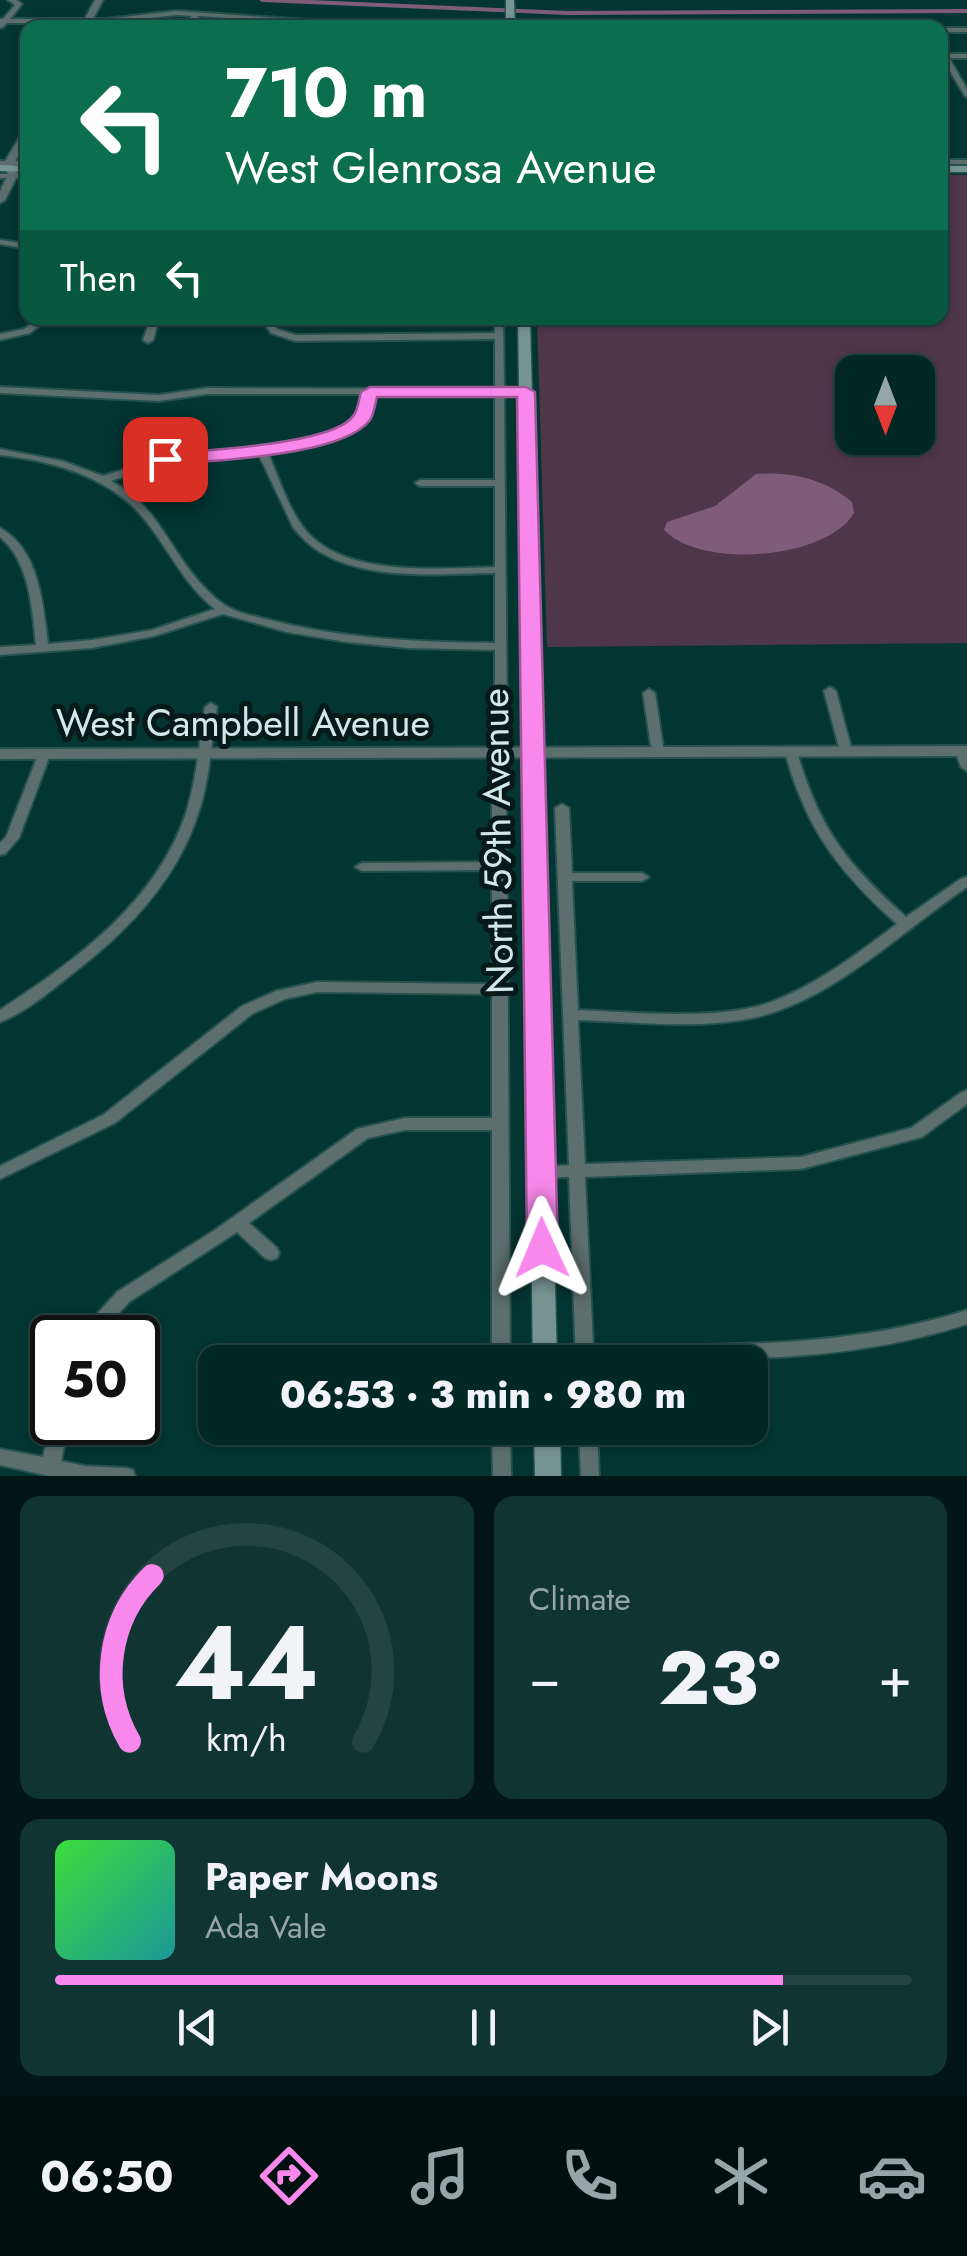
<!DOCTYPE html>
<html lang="en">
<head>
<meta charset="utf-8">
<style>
	:root { --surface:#022826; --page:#103432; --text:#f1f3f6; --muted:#96a6a7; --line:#234443; --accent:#f888eb }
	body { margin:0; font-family:Jost,sans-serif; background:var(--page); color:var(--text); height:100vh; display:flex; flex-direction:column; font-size:38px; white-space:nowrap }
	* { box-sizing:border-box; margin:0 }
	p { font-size:32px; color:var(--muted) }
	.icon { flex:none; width:55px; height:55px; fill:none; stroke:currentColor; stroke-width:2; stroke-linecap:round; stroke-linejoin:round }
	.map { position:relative; height:1476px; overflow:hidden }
	.panel { display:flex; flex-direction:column; gap:20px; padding:20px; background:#011615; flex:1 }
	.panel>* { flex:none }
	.banner { position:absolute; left:20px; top:20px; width:928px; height:305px; border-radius:20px; box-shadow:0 2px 8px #0004,0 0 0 2px var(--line); background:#0b6e4f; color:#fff; overflow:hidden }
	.needle { width:65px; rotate:180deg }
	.fabs { position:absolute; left:835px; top:355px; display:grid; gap:20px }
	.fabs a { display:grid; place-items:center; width:100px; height:100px; border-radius:20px; background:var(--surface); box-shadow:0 2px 8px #0004,0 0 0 2px var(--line); font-size:50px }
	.speed { position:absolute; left:30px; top:1315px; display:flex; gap:20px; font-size:50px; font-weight:700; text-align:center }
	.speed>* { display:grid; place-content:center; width:130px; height:130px; border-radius:50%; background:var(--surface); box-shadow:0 2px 8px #0004,0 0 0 2px var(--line); line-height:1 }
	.speed .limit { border:5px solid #111; border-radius:15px; background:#fff; color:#111 }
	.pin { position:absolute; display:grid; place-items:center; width:85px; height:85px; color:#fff; margin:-42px; border-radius:20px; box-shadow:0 5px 15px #0006 }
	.me { position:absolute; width:110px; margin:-55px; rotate:359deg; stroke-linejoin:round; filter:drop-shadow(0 0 8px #0008) }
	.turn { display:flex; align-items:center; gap:35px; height:210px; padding:0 40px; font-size:45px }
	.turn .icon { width:130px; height:130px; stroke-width:2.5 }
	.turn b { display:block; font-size:70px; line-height:85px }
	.then { display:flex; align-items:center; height:95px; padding:0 40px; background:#0003; gap:20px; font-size:38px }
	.big { font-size:75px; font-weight:800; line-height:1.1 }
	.panel .card { flex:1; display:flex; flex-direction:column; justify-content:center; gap:15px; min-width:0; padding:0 35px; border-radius:20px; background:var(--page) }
	.panel .dial { align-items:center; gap:0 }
	.dial svg { height:260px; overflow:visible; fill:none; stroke:var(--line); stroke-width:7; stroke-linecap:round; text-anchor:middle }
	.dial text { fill:var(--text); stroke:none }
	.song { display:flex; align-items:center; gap:30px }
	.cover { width:120px; height:120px; border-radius:15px; background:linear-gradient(135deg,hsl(120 70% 55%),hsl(180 70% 35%)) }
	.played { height:10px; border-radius:5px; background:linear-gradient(90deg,var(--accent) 85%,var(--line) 85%) }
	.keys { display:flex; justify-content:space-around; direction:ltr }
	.heat { display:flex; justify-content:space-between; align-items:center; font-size:55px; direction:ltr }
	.panel .tiles { flex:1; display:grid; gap:20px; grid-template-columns:1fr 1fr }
	.card:last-child { grid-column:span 2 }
	.trip { position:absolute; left:198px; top:1345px; width:570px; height:100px; border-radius:20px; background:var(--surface); box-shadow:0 2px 8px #0004,0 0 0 2px var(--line); font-weight:800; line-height:100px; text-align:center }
	.tab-bar { display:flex; height:160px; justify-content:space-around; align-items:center; background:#01100f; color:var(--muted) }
	.tab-bar .icon { width:70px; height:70px }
	.tab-bar .current { color:var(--accent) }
	.tab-bar b { font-size:45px; color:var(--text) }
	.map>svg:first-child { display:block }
	.green { fill:#4e364b; fill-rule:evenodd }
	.water { fill:#7f5d7a }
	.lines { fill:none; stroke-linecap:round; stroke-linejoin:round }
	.canal { fill:#7f5d7a; fill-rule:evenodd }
	.minor-casing { stroke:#24524f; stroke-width:4 }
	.tertiary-casing { stroke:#24524f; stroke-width:4 }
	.secondary-casing { stroke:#24524f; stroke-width:3 }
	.minor { fill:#5d6f6d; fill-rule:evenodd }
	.tertiary { fill:#5d6f6d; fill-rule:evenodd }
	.secondary { fill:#769491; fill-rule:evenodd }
	.route { fill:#f888eb; stroke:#a15899; stroke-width:2.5 }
	.labels { text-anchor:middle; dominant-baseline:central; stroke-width:10; stroke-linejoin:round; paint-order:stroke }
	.street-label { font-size:38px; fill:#d2e9e7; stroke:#071918 }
</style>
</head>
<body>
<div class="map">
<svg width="967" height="1476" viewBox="0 0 967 1476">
	<rect width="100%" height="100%" fill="#033532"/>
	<!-- green -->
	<path class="green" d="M940 175H967V643L547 647 537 318H940ZM852 372H918V438H852Z"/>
	<!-- water -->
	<path class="water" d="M756 474C790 471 826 479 852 502L854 513C826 560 701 569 664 530L667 522 715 506Z"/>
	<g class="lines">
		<!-- canal -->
		<polygon class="canal" points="259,0 310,0 568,11 967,9 967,13 568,15 262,2"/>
		<!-- minor casing -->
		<g class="minor-casing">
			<g id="minor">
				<polygon points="8,0 16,0 22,4 10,19 105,19 177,11 425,28 382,28 199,16 185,28 177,28 192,16 177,15 105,23 7,23 3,27 0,28 0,19 3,19 15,5"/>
				<rect x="940" y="28" width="27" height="4"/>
				<polygon points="940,47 946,54 967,54 967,58 949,58 967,89 967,97 965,96 942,58 940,58"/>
				<rect x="940" y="160" width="27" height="4"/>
				<rect x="0" y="161" width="28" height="4"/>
				<rect x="0" y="174" width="28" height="4"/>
				<polygon points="0,240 28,244 28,249 0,244"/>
				<polygon points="40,318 49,318 30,333 0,340 0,334 24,329"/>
				<polygon points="151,318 159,318 153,340 148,343 143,340"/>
				<path d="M260 318H268L277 329 296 335 495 333V318H503L504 389H526L531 392 526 395H504L507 721 505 724 501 725 495 721V650L408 648 347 642 287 632 223 614 154 636 92 648 0 655V647L36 645C32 608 30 562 0 537V528C39 549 43 604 48 644L92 640 152 630 215 609C186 586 171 554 149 525 115 478 55 461 0 455V449L62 461 103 476 148 462 188 453 274 446 321 438 342 427 357 413 364 394H207L159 401 0 393V387L159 395 207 388 495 389V339L295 341 271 333ZM374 394 495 395V480H420L415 483 420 486H495V567C438 568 347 578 306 531 288 509 279 478 268 453 301 450 343 445 364 417 369 411 371 402 374 394ZM258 453 293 527C335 585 431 574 495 573V643C418 642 341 639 266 619 254 616 241 614 230 608 221 604 213 596 206 589 169 552 161 508 111 481 162 462 204 457 258 453Z"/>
				<polygon points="830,687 836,691 852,751 850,754 842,754 840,751 824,691"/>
				<polygon points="649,689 655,693 664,753 658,757 652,753 643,693"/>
				<path d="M211 703 217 707C211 742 210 780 198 814 177 879 130 929 77 970 54 988 27 1012 0 1022V1010C76 960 156 903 186 813 197 779 199 742 205 707Z"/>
				<polygon points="961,747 967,751 967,771 961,767 955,751"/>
				<path d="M791 748 797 752C819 829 847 864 906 917L962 878 967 877V887C902 931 834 999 757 1017 699 1030 636 1022 578 1020L585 1164 801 1157 911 1128 962 1092 967 1090V1104L922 1137 801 1169 585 1177 593 1345C719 1345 846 1349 967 1310V1324C846 1364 719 1360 594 1359V1362H576L569 1177 541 1178 535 1176 533 1172 535 1168 569 1165 555 808 562 804 569 808 572 873H642L649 877 642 881H572L578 1010C632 1012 721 1021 771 1002 817 985 858 953 897 924 838 871 806 829 785 752Z"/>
				<polygon points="44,751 50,755 19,838 5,854 0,855 0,843 6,837 38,755"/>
				<polygon points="499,796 506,800 507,866 510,1362 492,1362 492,1130 405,1130 368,1138 249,1223 277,1248 279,1253 277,1258 271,1260 265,1258 237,1232 129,1302 96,1338 75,1338 117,1292 215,1230 357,1129 405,1118 492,1118 492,994 317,992 285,999 252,1014 115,1123 0,1179 0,1166 103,1115 242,1006 276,991 317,982 492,984 492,870 362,871 355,867 362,863 492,862 492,800"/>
				<polygon points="52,1419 52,1422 69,1422 61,1461 85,1466 126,1468 133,1470 135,1476 49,1476 0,1465 0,1449 43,1457"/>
				<polygon points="492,1428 510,1428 511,1476 493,1476"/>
				<polygon points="579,1428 597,1428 599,1476 581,1476"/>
			</g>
		</g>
		<!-- tertiary casing -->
		<g class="tertiary-casing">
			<g id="tertiary">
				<polygon points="95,0 103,0 88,28 80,28"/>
				<polygon points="28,127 28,139 13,165 18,174 5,200 0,203 0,191 8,174 3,165 24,130"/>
				<polygon points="967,746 967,756 0,759 0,749"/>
			</g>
		</g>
		<!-- secondary casing -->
		<g class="secondary-casing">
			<g id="secondary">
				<polygon points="506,0 514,0 515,28 506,28"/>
				<polygon points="0,165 28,166 28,172 0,171"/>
				<rect x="940" y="166" width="27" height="6"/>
				<polygon points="518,318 530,318 557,1362 533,1362"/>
				<polygon points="534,1428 560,1428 561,1476 535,1476"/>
			</g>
		</g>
		<!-- minor -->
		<use href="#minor" class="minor"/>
		<!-- tertiary -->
		<use href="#tertiary" class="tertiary"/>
		<!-- secondary -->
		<use href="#secondary" class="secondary"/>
	</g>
	<!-- route -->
	<path class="route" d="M526 387 535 392 558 1248 553 1257 542 1260 531 1257 527 1248 517 397H377C375 405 374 414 370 420 342 457 211 460 165 465L156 459 165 454C202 450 335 445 354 415 358 409 359 399 361 392L370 387Z"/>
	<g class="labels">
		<!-- street labels -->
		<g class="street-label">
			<text x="243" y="722">West Campbell Avenue</text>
			<text transform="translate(497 841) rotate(-91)">North 59th Avenue</text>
		</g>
	</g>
</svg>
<div class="fabs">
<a><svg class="needle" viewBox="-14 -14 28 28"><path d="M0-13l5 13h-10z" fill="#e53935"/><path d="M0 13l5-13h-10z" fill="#96a6a7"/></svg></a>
</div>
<div class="speed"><div class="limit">50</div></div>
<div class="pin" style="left:165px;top:459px;background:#d93025"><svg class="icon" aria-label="arrive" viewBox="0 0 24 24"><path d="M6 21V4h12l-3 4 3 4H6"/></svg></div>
<svg class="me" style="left:542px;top:1248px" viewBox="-20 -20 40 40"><path d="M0-17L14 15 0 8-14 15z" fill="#f888eb" stroke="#fff" stroke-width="4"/></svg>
<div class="trip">06:53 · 3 min · 980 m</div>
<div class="banner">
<div class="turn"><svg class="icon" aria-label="left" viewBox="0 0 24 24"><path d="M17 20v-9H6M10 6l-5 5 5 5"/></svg><div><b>710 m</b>West Glenrosa Avenue</div></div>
<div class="then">Then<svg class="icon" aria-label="left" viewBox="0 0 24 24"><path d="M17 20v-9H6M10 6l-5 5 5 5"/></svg></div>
</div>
</div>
<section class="panel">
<div class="tiles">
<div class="card dial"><svg viewBox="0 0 100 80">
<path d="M14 69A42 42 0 1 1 86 69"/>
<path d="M14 69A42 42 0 0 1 21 18" stroke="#f888eb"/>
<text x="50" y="56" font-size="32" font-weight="700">44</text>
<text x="50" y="72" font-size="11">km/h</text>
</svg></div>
<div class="card"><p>Climate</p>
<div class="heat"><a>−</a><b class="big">23°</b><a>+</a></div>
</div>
<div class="card">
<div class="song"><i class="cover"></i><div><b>Paper Moons</b><p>Ada Vale</p></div></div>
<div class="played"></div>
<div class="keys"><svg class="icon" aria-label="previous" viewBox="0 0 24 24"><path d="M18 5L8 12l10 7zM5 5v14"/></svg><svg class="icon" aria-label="pause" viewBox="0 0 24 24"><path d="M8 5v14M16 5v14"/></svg><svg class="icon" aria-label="next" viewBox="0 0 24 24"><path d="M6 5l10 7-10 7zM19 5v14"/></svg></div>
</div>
</div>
</section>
<nav class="tab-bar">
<b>06:50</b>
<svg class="icon current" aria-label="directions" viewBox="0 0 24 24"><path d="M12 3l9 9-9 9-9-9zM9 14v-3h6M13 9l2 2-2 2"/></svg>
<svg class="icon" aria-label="music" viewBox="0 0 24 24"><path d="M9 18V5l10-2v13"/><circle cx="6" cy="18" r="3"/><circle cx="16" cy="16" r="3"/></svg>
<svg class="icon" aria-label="phone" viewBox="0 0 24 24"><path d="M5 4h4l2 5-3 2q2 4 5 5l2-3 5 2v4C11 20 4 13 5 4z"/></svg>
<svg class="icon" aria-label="climate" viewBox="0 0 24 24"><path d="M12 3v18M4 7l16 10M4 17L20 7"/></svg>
<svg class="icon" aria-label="car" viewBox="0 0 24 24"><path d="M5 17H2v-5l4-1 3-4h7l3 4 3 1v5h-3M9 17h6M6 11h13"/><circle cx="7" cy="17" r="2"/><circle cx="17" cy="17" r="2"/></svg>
</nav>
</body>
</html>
